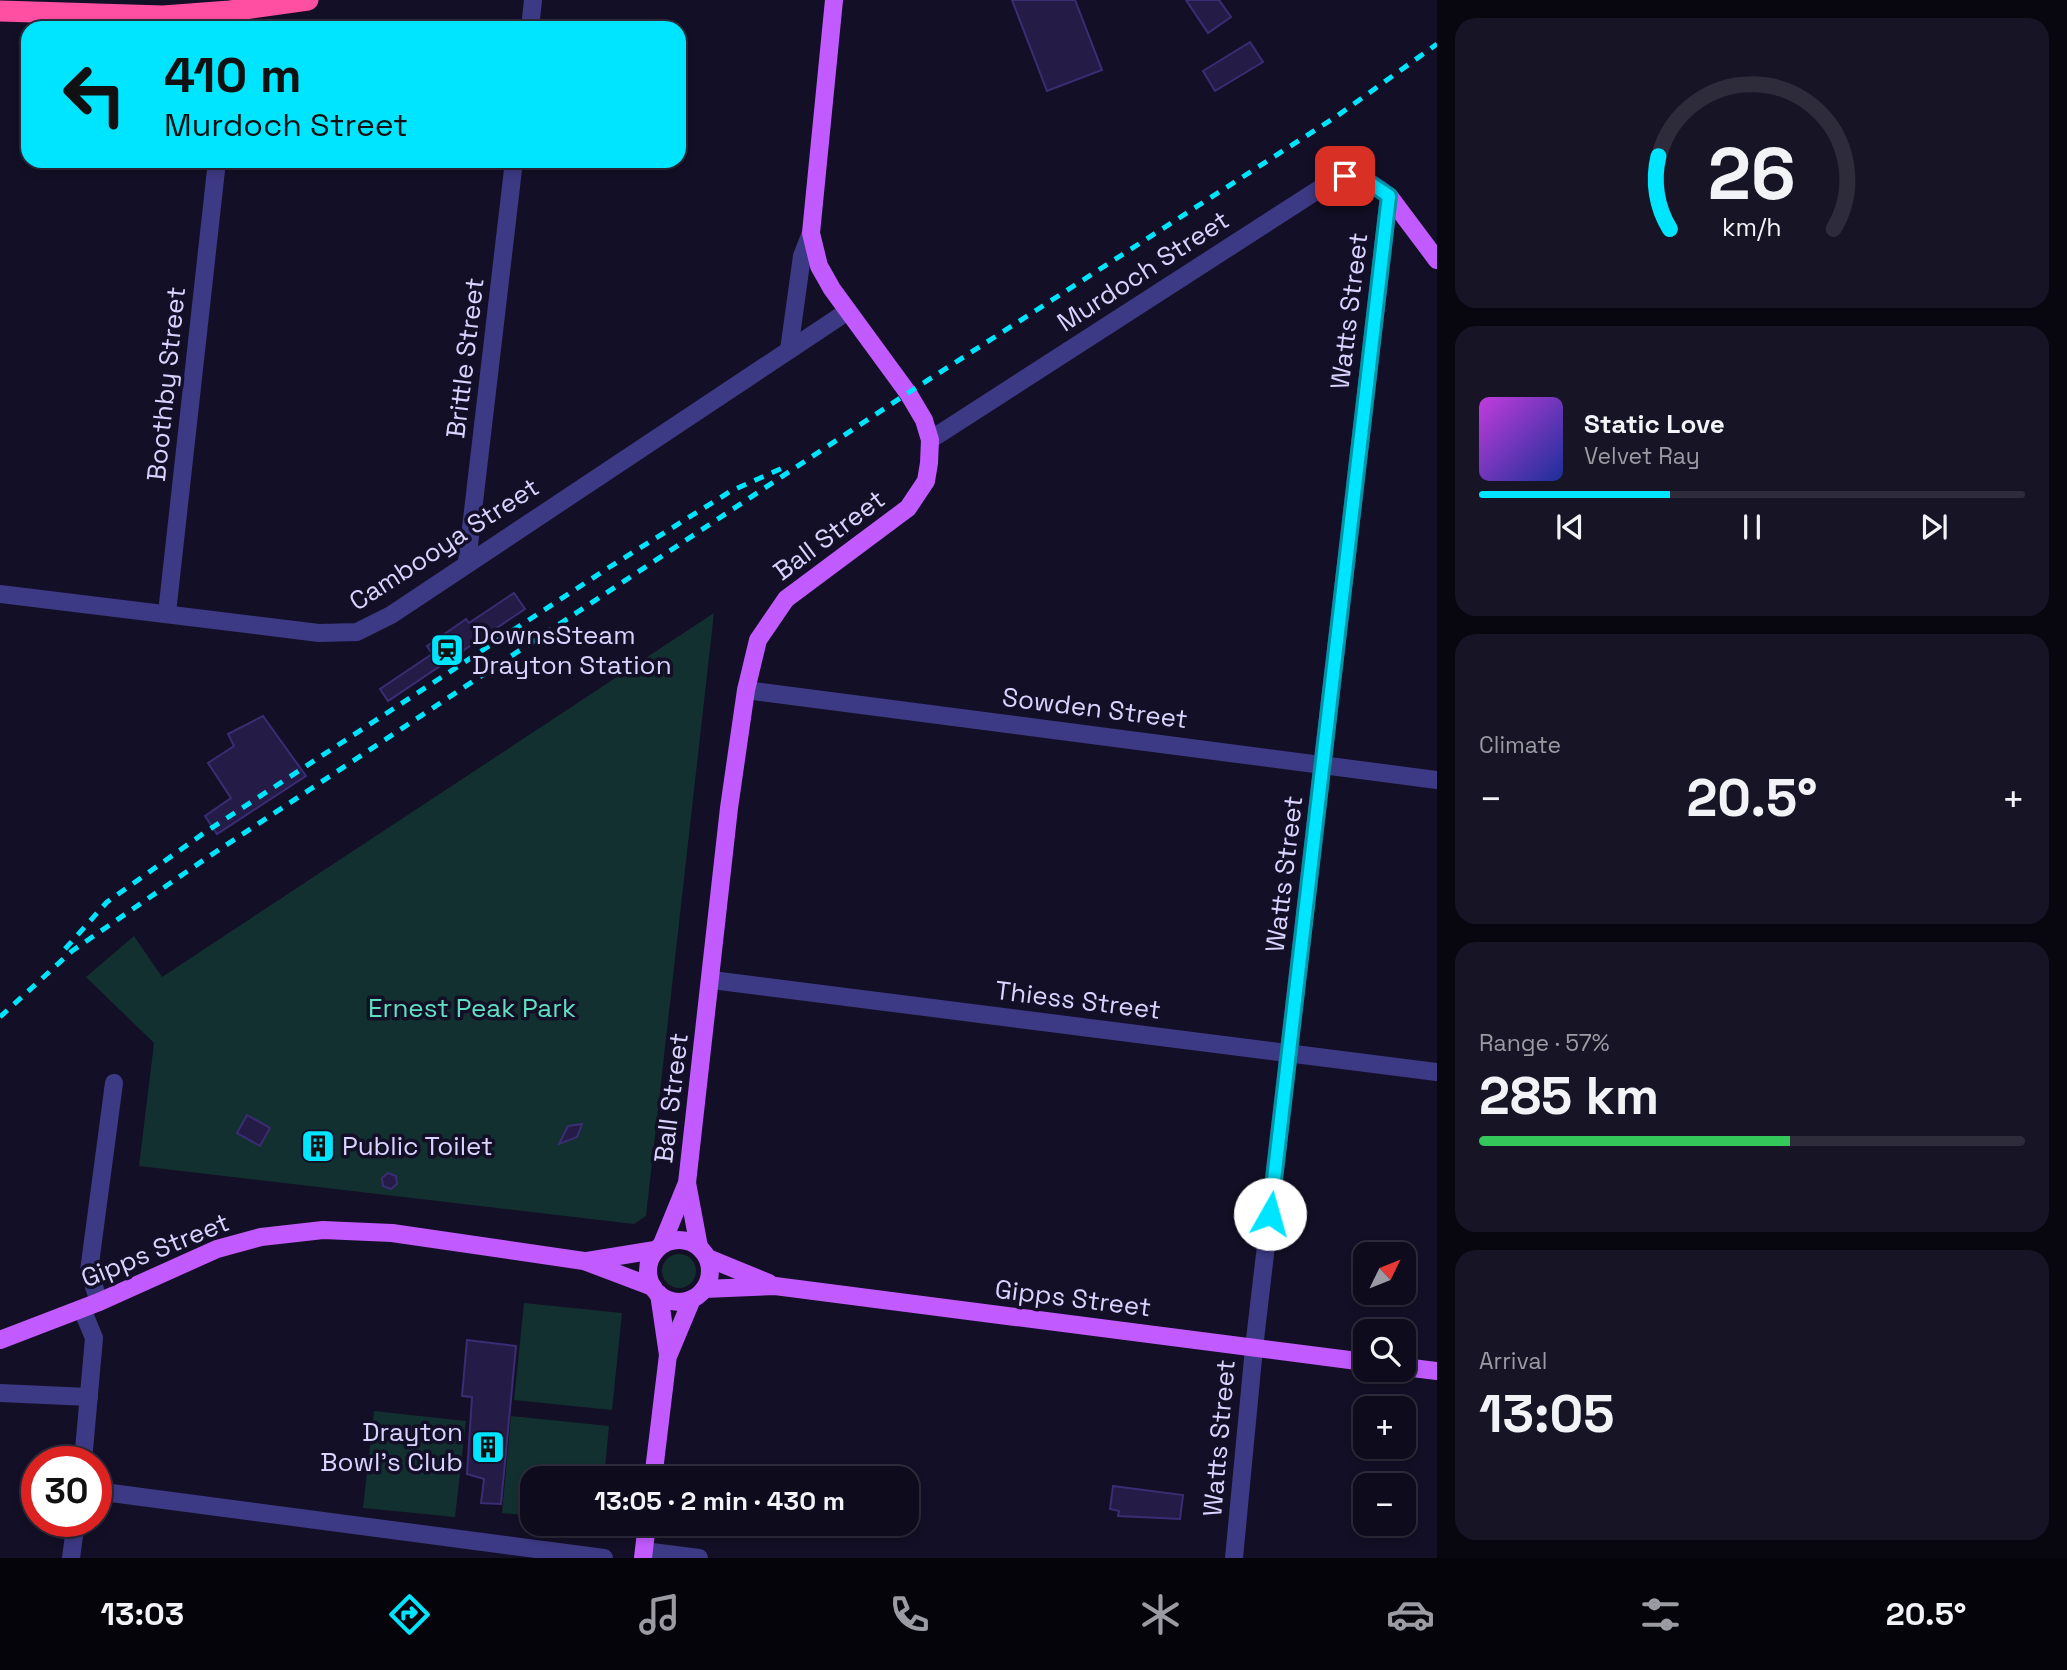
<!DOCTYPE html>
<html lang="en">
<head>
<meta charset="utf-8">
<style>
	:root { --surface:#0e0b1c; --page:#171425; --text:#f1f3f6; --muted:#9b9ba3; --line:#2e2b3b; --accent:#00e5ff }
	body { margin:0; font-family:"Space Grotesk",sans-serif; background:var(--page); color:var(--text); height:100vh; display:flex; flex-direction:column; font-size:26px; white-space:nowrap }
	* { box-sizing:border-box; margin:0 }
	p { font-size:23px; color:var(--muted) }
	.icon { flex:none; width:38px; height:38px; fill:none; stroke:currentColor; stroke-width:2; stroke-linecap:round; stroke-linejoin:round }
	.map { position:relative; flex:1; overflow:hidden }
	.side { display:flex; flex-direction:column; gap:18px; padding:18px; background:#08060f; width:630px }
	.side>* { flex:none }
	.top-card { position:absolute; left:21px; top:21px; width:665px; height:147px; border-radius:21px; box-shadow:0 4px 10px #0003,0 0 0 2px var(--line); background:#00e5ff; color:#111; overflow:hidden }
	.needle { width:46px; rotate:47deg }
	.controls { position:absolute; left:1353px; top:1242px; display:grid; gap:14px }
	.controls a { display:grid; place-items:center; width:63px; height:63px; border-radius:14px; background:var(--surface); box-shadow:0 4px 10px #0003,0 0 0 2px var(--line); font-size:35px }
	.speed { position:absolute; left:21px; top:1446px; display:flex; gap:14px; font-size:35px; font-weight:700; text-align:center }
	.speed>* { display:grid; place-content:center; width:91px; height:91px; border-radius:50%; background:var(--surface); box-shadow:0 4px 10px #0003,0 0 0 2px var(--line); line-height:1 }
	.speed .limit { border:10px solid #d22; background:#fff; color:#111 }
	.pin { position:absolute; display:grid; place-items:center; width:60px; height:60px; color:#fff; margin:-30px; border-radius:14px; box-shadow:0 4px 10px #0006 }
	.me { position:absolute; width:77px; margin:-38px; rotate:7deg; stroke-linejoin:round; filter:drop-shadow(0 0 5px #0008) }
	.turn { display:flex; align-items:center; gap:24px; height:147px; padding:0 28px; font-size:32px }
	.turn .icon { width:91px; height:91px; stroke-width:2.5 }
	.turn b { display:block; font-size:49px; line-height:60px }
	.big { font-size:52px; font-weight:800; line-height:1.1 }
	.side .tile { flex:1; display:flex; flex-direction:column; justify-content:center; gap:10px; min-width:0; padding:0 24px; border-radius:21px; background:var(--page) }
	.side .dial { align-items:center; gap:0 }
	.dial svg { height:182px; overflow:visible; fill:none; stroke:var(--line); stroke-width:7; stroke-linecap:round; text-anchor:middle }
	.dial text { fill:var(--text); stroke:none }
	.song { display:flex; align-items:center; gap:21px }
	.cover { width:84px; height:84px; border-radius:10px; background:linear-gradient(135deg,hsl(290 70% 55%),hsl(230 70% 35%)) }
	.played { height:7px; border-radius:4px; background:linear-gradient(90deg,var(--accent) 35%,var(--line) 35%) }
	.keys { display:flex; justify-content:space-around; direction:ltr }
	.heat { display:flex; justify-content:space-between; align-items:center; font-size:38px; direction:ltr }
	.charge { height:10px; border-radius:5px; background:linear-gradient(90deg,#34c759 57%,var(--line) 0) }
	.trip { position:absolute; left:520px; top:1466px; width:399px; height:70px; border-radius:21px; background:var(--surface); box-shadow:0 4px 10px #0003,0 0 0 2px var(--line); font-weight:800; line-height:70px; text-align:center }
	.menu { display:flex; height:112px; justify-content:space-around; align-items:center; background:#06040b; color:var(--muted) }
	.menu .icon { width:49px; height:49px }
	.menu .current { color:var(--accent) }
	.menu b { font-size:32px; color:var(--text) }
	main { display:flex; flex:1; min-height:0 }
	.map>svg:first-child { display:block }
	.green { fill:#12302f }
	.building { fill:#241b47; stroke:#3b2d73; stroke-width:2 }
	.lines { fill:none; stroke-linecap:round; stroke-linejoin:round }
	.minor { stroke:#3d3a85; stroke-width:18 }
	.major { stroke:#c25bff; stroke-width:18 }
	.highway { stroke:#ff4fa3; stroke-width:21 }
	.rail { stroke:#00e5ff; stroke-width:5; stroke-dasharray:10 9; stroke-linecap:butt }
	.route-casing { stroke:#0095a6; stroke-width:18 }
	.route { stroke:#00e5ff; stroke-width:12 }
	.labels { text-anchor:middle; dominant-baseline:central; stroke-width:7; stroke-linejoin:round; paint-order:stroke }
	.street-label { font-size:26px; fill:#d9d4ff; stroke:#130f26 }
	.poi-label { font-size:26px; fill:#d9d4ff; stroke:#130f26; text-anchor:start }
	.park-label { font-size:26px; fill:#5fe0c0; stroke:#130f26 }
</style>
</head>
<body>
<main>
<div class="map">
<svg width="1437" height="1558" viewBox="0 0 1437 1558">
	<rect width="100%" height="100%" fill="#130f26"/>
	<!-- green -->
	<g class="green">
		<polygon points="714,613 646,1216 634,1224 139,1166 154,1043 86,977 134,936 162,977"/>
		<circle cx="679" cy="1271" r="17"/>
		<polygon points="524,1303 622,1313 612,1410 514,1400"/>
		<polygon points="374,1411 466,1421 455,1517 363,1508"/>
		<polygon points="511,1416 609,1426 604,1479 532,1479 532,1516 502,1513"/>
	</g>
	<!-- building -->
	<g class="building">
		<polygon points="1012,0 1075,0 1102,70 1047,91"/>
		<polygon points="1186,0 1219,0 1231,17 1208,33"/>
		<polygon points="1250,42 1263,62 1215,91 1203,71"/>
		<polygon points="514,593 525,609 388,701 380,689 432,654 427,646 466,619 469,623"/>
		<polygon points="263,716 306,776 217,834 205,816 231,798 208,763 234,746 228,734"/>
		<polygon points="247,1115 270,1128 260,1146 237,1133"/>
		<polygon points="582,1124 577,1137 559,1144 568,1126"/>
		<polygon points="307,1137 331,1140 329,1155 305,1152"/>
		<polygon points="388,1173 396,1176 397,1184 391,1189 383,1186 382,1178"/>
		<polygon points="467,1340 516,1346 501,1504 481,1503 484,1479 467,1474 472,1397 462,1396"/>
		<polygon points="1113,1486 1183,1495 1180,1519 1118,1516 1119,1511 1110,1509"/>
	</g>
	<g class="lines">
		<!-- minor -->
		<g class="minor">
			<polyline points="230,11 231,28"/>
			<polyline points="530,28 533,0"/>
			<polyline points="789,350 802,256 811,233"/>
			<path d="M930 440 1324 186C1350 172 1368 178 1389 196L1254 1348 1234 1558"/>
			<polyline points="467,562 514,161"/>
			<polyline points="0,594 319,633 357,632 391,615 848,311"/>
			<polyline points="167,613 217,161"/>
			<polyline points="746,690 1437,780"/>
			<polyline points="712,980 1437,1072"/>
			<polyline points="99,1302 89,1271 114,1083"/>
			<polyline points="82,1309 94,1338 83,1461"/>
			<polyline points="0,1393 89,1397"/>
			<polyline points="96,1491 604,1558"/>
			<polyline points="644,1551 699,1558"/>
			<polyline points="71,1558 76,1521"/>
		</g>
		<!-- major -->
		<g class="major">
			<polyline points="1389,196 1437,260"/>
			<polyline points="687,1183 699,1247"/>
			<circle cx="679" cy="1271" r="31"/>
			<polyline points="662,1244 687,1183 729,808 746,690 758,640 786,599 908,508 926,481 929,463 930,440 924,420 908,393 832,289 819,266 811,233 834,0"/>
			<polyline points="708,1258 769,1283"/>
			<polyline points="587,1261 655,1250"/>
			<polyline points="704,1289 775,1286 1365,1362"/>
			<polyline points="0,1340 99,1302 217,1249 261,1237 323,1230 392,1233 584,1261 653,1287"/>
			<polyline points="669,1354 692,1299"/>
			<polyline points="1404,1367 1437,1371"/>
			<polyline points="653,1479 668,1355 659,1294"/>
			<polyline points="643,1558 647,1524"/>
		</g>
		<!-- highway -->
		<polyline class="highway" points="0,11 163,16 230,11 308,0"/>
		<!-- rail -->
		<g class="rail">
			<polyline points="65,949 107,902 204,833 608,568 731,491 787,466"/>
			<polyline points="0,1017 72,951 208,857 908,393 1337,116 1437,44"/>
		</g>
	</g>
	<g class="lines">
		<!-- route casing -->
		<g class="route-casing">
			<polyline id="route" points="1270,1214 1389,196 1365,180 1345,176"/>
		</g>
		<!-- route -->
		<use href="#route" class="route"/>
	</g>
	<!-- icons -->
	<defs>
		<g id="station-square" transform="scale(1.75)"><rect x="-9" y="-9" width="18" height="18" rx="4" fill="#00e5ff" stroke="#130f26"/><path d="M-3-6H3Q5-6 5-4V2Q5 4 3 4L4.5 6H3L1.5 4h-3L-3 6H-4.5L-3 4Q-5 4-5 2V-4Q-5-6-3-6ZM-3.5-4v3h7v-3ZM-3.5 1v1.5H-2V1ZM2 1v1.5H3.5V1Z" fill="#111"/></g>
		<g id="building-square" transform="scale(1.75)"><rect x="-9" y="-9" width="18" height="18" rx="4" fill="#00e5ff" stroke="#130f26"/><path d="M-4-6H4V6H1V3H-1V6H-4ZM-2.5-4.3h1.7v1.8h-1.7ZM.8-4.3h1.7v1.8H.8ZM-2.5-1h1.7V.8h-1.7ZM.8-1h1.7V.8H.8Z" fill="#111"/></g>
	</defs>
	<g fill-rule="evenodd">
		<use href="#station-square" x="447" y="650"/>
		<use href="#building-square" x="318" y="1146"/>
		<use href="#building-square" x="488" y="1447"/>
	</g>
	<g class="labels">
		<!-- street labels -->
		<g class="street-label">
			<text transform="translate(1143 271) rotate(-33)">Murdoch Street</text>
			<text transform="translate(1349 311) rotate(-83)">Watts Street</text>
			<text transform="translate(465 358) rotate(-83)">Brittle Street</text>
			<text transform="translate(166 384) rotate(-84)">Boothby Street</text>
			<text transform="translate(829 535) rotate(-37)">Ball Street</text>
			<text transform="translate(444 544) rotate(-33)">Cambooya Street</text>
			<text transform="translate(1095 708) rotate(7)">Sowden Street</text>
			<text transform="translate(1284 874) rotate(-83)">Watts Street</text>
			<text transform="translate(1078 1000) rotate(7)">Thiess Street</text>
			<text transform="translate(671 1098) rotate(-83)">Ball Street</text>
			<text transform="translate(155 1250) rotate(-22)">Gipps Street</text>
			<text transform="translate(1073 1298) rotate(7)">Gipps Street</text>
			<text transform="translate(1219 1438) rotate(-85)">Watts Street</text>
		</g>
		<!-- poi labels -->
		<g class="poi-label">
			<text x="472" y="635">DownsSteam<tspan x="472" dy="30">Drayton Station</tspan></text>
			<text x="342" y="1146">Public Toilet</text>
			<text x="463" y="1432" text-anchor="end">Drayton<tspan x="463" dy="30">Bowl's Club</tspan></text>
		</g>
		<!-- park labels -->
		<g class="park-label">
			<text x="472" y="1008">Ernest Peak Park</text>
		</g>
	</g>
</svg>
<div class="controls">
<a><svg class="needle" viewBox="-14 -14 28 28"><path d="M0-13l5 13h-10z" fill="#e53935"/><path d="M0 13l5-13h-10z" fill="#9b9ba3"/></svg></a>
<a><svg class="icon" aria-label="search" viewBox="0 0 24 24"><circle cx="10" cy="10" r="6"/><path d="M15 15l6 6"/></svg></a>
<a>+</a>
<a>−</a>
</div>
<div class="speed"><div class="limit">30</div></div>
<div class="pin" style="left:1345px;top:176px;background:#d93025"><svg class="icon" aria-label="arrive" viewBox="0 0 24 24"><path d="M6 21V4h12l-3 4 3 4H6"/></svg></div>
<svg class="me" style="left:1270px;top:1214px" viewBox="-20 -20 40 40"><circle r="19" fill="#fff"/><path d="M0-13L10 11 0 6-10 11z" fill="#00e5ff"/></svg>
<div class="trip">13:05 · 2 min · 430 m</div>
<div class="top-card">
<div class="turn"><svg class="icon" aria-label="left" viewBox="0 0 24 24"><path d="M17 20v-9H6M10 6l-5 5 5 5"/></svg><div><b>410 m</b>Murdoch Street</div></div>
</div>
</div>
<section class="side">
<div class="tile dial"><svg viewBox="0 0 100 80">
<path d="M14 69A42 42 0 1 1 86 69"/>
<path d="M14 69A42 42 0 0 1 9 37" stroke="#00e5ff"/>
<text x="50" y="56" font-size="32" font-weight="700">26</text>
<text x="50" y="72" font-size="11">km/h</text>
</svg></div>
<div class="tile">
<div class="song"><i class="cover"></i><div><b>Static Love</b><p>Velvet Ray</p></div></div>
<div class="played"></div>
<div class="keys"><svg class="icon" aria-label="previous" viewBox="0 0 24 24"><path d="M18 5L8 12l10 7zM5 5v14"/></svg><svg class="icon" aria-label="pause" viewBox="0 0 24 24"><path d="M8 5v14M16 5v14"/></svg><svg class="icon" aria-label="next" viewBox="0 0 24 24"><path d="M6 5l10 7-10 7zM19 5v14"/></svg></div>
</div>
<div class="tile"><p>Climate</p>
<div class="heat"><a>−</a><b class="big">20.5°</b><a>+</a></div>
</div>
<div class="tile"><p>Range · 57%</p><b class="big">285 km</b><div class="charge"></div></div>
<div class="tile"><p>Arrival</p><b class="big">13:05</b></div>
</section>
</main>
<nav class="menu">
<b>13:03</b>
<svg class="icon current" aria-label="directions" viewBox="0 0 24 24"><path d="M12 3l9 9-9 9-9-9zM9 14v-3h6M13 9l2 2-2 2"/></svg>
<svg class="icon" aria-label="music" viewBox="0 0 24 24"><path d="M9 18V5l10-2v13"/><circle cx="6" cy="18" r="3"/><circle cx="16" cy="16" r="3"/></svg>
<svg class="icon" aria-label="phone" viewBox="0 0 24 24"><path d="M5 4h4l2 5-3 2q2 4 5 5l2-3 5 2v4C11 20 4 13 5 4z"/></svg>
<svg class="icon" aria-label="climate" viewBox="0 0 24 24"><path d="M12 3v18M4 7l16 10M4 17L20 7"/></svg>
<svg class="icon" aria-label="car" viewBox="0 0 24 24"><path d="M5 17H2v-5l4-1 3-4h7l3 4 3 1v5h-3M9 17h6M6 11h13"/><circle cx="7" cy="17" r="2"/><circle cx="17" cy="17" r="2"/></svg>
<svg class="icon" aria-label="filters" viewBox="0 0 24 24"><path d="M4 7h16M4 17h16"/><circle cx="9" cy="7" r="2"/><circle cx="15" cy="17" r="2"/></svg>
<b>20.5°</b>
</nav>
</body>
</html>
